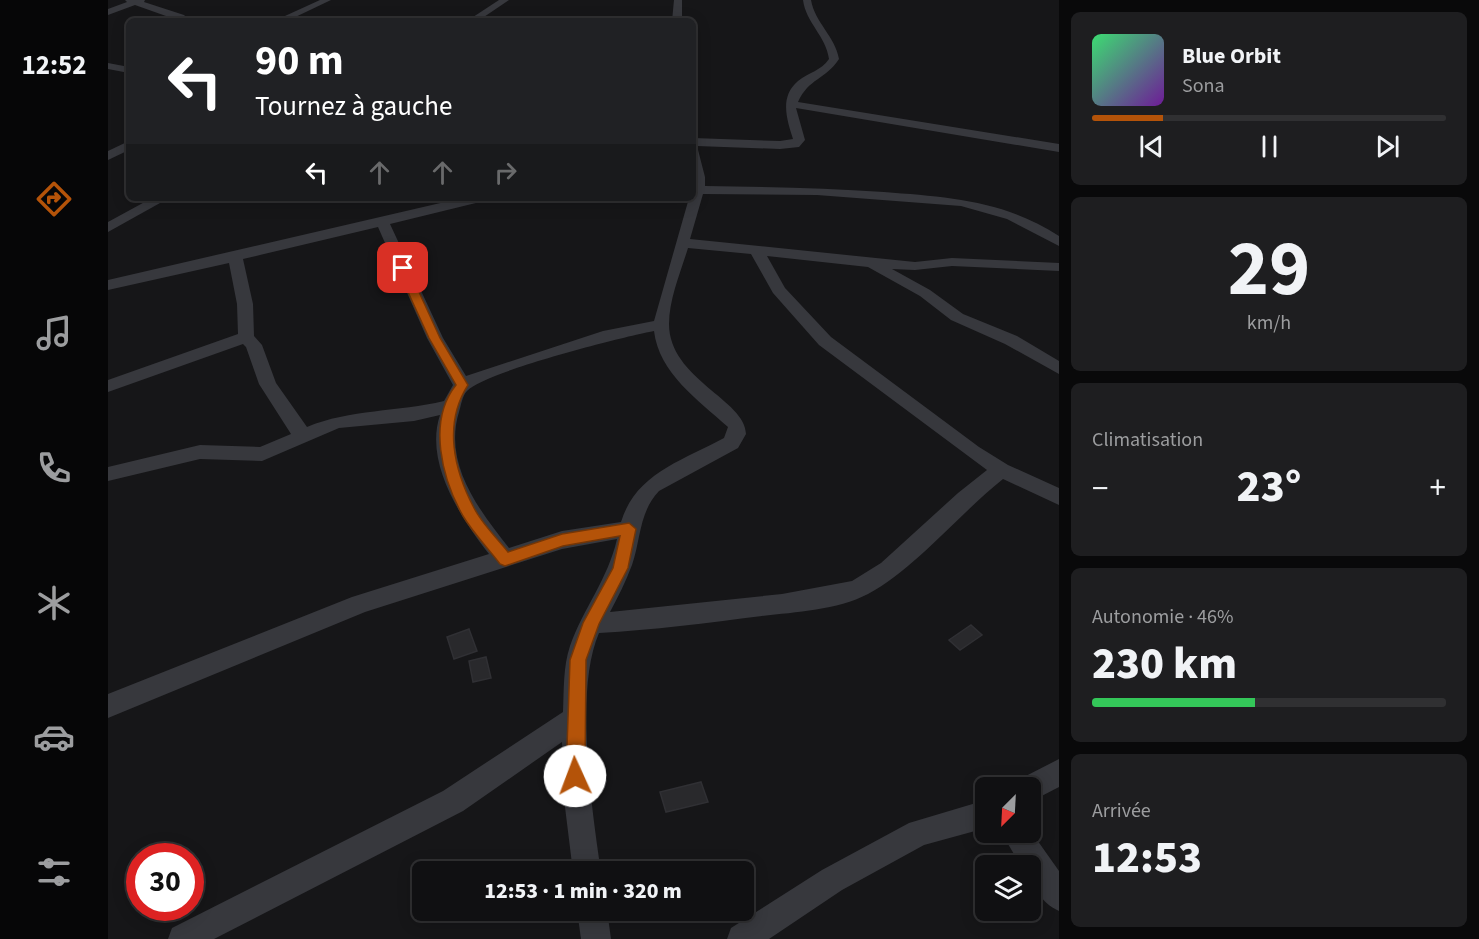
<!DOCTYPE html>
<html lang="fr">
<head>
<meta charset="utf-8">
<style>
	:root { --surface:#101012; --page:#1e1e20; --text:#f1f3f6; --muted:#9c9d9f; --line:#303032; --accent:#b45309 }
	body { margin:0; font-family:"Source Sans 3",sans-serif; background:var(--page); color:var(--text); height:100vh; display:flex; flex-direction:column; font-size:22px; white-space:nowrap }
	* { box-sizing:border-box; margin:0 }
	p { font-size:20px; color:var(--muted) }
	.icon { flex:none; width:33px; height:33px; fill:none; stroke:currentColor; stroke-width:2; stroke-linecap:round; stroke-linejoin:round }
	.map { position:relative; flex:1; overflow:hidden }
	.panel { display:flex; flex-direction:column; gap:12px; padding:12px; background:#09090a; width:420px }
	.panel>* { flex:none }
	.hud { position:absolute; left:18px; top:18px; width:570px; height:183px; border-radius:9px; box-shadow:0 3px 15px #0003,0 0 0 2px var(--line); background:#202124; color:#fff; overflow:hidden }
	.needle { width:39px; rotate:204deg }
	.tools { position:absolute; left:867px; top:777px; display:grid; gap:12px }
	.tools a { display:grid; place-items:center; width:66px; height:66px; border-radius:9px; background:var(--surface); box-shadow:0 3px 15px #0003,0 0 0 2px var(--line); font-size:30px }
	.speed { position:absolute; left:18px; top:843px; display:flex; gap:12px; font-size:30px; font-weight:700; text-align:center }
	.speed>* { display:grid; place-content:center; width:78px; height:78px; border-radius:50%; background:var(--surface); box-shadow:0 3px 15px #0003,0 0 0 2px var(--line); line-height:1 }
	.speed .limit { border:9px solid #d22; background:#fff; color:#111 }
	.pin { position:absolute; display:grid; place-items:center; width:51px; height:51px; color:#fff; margin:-26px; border-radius:12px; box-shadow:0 3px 9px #0006 }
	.me { position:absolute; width:66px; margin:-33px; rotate:358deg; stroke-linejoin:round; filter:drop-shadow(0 0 4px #0008) }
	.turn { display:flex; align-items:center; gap:21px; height:126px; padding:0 30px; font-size:27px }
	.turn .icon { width:78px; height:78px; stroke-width:2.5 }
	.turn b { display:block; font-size:42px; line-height:51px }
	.lanes { display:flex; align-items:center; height:57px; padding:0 30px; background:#0003; justify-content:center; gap:30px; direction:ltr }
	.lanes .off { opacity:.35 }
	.big { font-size:45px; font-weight:800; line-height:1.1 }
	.panel .card { flex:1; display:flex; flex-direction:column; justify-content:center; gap:9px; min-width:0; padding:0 21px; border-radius:9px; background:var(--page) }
	.panel .dial { align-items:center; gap:0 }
	.dial b { font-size:78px; line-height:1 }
	.song { display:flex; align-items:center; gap:18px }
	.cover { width:72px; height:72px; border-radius:9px; background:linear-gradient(135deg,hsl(140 70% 55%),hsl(280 70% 35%)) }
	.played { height:6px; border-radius:3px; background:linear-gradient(90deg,var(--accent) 20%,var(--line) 20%) }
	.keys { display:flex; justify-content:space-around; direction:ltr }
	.heat { display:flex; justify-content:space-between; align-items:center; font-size:33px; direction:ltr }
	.charge { height:9px; border-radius:4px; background:linear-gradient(90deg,#34c759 46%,var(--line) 0) }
	.trip { position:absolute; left:304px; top:861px; width:342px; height:60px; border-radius:9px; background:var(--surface); box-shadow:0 3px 15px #0003,0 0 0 2px var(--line); font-weight:800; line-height:60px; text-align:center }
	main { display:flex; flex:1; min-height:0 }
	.menu { display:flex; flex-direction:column; width:108px; justify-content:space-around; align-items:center; background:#060607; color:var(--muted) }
	.menu .icon { width:42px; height:42px }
	.menu .on { color:var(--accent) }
	.menu b { font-size:27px; color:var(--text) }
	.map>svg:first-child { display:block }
	.building { fill:#29292c; stroke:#303034; stroke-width:1.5 }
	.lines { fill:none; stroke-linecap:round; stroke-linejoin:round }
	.minor { fill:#37383d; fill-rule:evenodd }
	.route { fill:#b45309; stroke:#753606; stroke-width:1.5 }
</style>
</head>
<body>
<main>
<nav class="menu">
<b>12:52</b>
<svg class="icon on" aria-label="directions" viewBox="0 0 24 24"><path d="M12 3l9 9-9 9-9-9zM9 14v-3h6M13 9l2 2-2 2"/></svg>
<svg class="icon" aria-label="music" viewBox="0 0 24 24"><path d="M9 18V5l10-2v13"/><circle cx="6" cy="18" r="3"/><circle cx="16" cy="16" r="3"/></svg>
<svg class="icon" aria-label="phone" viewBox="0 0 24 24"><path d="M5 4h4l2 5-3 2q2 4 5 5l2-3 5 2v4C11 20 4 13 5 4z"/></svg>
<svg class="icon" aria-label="climate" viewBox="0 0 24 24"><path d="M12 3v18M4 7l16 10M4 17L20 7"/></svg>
<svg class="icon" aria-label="car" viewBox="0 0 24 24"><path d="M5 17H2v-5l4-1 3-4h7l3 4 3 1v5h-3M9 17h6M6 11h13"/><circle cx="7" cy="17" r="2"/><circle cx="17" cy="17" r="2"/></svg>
<svg class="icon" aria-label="filters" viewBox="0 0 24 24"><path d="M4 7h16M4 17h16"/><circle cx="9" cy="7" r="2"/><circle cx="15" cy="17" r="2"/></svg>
</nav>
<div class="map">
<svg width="951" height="939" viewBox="0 0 951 939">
	<rect width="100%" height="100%" fill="#161618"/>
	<!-- building -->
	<g class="building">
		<polygon points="863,625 874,635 852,650 841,640"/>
		<polygon points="361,629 369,651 346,659 339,637"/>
		<polygon points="378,657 383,678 365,682 361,661"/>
		<polygon points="593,782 600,802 558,812 552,792"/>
	</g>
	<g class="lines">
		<!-- minor -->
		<g class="minor">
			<polygon points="17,0 37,0 36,2 76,15 82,21 72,21 27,5 0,15 0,9 19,2"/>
			<polygon points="212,0 223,0 179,21 166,21"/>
			<polygon points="391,0 401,0 370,21 359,21"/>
			<polygon points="566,0 574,0 574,21 564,21"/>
			<path d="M695 0H703C707 23 727 36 731 59 717 80 701 78 690 102L951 144V152L688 108 697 140 691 147 672 149 589 146 597 177V186C657 187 716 188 776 192 839 197 896 200 951 236V246L899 219 853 206 709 195 595 194 582 239 807 262 844 258 951 263V271L844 266 807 270 784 269 822 290 855 314 909 336 951 361V374L897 344 843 320 812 296 760 267 659 256 677 288 723 337 871 447 900 465 951 488V505L895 479C851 514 807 569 760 594 729 610 688 612 654 616 599 623 545 630 491 633 466 690 484 810 493 872H465L457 807 454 742 355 811 106 939H60L64 928 335 791 455 712C456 690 455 667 462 646 475 609 500 579 509 539L454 549 257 612 0 718V694L244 597 381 554C353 518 316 463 332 415L306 421 231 428 154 461 92 459 0 481V467L92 445 152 447 183 434 151 384 138 347 135 344 0 392V380L130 334 129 304 121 263 0 290V280L354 198H378L376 201 282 224 335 338 358 376 495 331 546 321 581 198H585V138L672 141 685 139C679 120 671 97 690 81 701 72 713 71 721 59 718 36 698 23 695 0ZM270 227 319 338 345 385 336 401C290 412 242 409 199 427L168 383 154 345 146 336 145 304 135 259ZM580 248 643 254 665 293 711 345 879 470 850 493 773 563 744 581 674 594 502 612C510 597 518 581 524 565 533 539 531 512 551 491L630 448 638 434C638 400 561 379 561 324 561 299 573 271 580 248ZM546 331C551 373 590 400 620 427L616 438C574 461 528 473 513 522L454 531 401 548C371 510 335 464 351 412 353 406 354 396 359 391 376 372 514 337 546 331Z"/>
			<polygon points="0,63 21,67 21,73 0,69"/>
			<polygon points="21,141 21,150 0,160 0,151"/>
			<polygon points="44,198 61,198 0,232 0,222"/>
			<polygon points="951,759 951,787 922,802 922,788 909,788 912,779"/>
			<polygon points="878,800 878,828 816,845 734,890 661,939 619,939 623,928 714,870 801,823"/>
			<path d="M922 830 951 871V911C933 903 922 884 922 866H913L893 832H922Z"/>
			<polygon points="469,910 499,910 503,939 473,939"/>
		</g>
	</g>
	<!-- route -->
	<path class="route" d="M291 266 300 268 332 338 360 385C335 424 346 470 366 508 374 524 389 538 400 552L454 534 521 523 528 529 520 568 491 624 478 660 477 776 474 783 467 785 461 783 458 776 462 660 475 623 505 568 512 536 455 546 397 566 392 564C380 548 365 533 355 516 334 479 319 421 348 385L321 338 289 268Z"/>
</svg>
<div class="tools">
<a><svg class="needle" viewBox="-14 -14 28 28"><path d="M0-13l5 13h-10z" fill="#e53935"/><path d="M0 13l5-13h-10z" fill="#9c9d9f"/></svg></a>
<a><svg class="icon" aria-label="layers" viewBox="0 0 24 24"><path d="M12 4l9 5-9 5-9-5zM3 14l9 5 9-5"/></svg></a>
</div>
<div class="speed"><div class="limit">30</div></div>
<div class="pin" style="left:295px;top:268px;background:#d93025"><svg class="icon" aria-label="arrive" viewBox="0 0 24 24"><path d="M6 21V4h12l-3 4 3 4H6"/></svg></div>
<svg class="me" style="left:467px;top:776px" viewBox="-20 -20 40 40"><circle r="19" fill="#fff"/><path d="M0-13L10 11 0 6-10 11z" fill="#b45309"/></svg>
<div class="trip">12:53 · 1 min · 320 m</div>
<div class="hud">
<div class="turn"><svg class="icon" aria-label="left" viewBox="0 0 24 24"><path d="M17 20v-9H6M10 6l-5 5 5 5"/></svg><div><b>90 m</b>Tournez à gauche</div></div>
<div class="lanes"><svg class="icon" aria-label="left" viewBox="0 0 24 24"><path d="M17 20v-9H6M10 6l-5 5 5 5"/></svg><svg class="icon off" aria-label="ahead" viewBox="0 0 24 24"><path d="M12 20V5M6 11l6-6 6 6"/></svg><svg class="icon off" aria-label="ahead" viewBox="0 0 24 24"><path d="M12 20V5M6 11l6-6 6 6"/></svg><svg class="icon off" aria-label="right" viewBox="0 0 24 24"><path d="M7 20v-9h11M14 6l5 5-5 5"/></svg></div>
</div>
</div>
<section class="panel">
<div class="card">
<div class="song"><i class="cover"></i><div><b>Blue Orbit</b><p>Sona</p></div></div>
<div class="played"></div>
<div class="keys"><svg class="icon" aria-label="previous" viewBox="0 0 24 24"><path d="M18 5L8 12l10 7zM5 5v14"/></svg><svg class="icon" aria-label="pause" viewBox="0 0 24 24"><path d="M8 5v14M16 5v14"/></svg><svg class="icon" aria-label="next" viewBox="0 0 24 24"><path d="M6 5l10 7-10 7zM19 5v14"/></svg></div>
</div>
<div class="card dial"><b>29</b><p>km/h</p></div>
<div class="card"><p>Climatisation</p>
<div class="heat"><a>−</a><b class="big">23°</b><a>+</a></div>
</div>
<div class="card"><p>Autonomie · 46%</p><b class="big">230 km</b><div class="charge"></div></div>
<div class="card"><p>Arrivée</p><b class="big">12:53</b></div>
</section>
</main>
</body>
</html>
